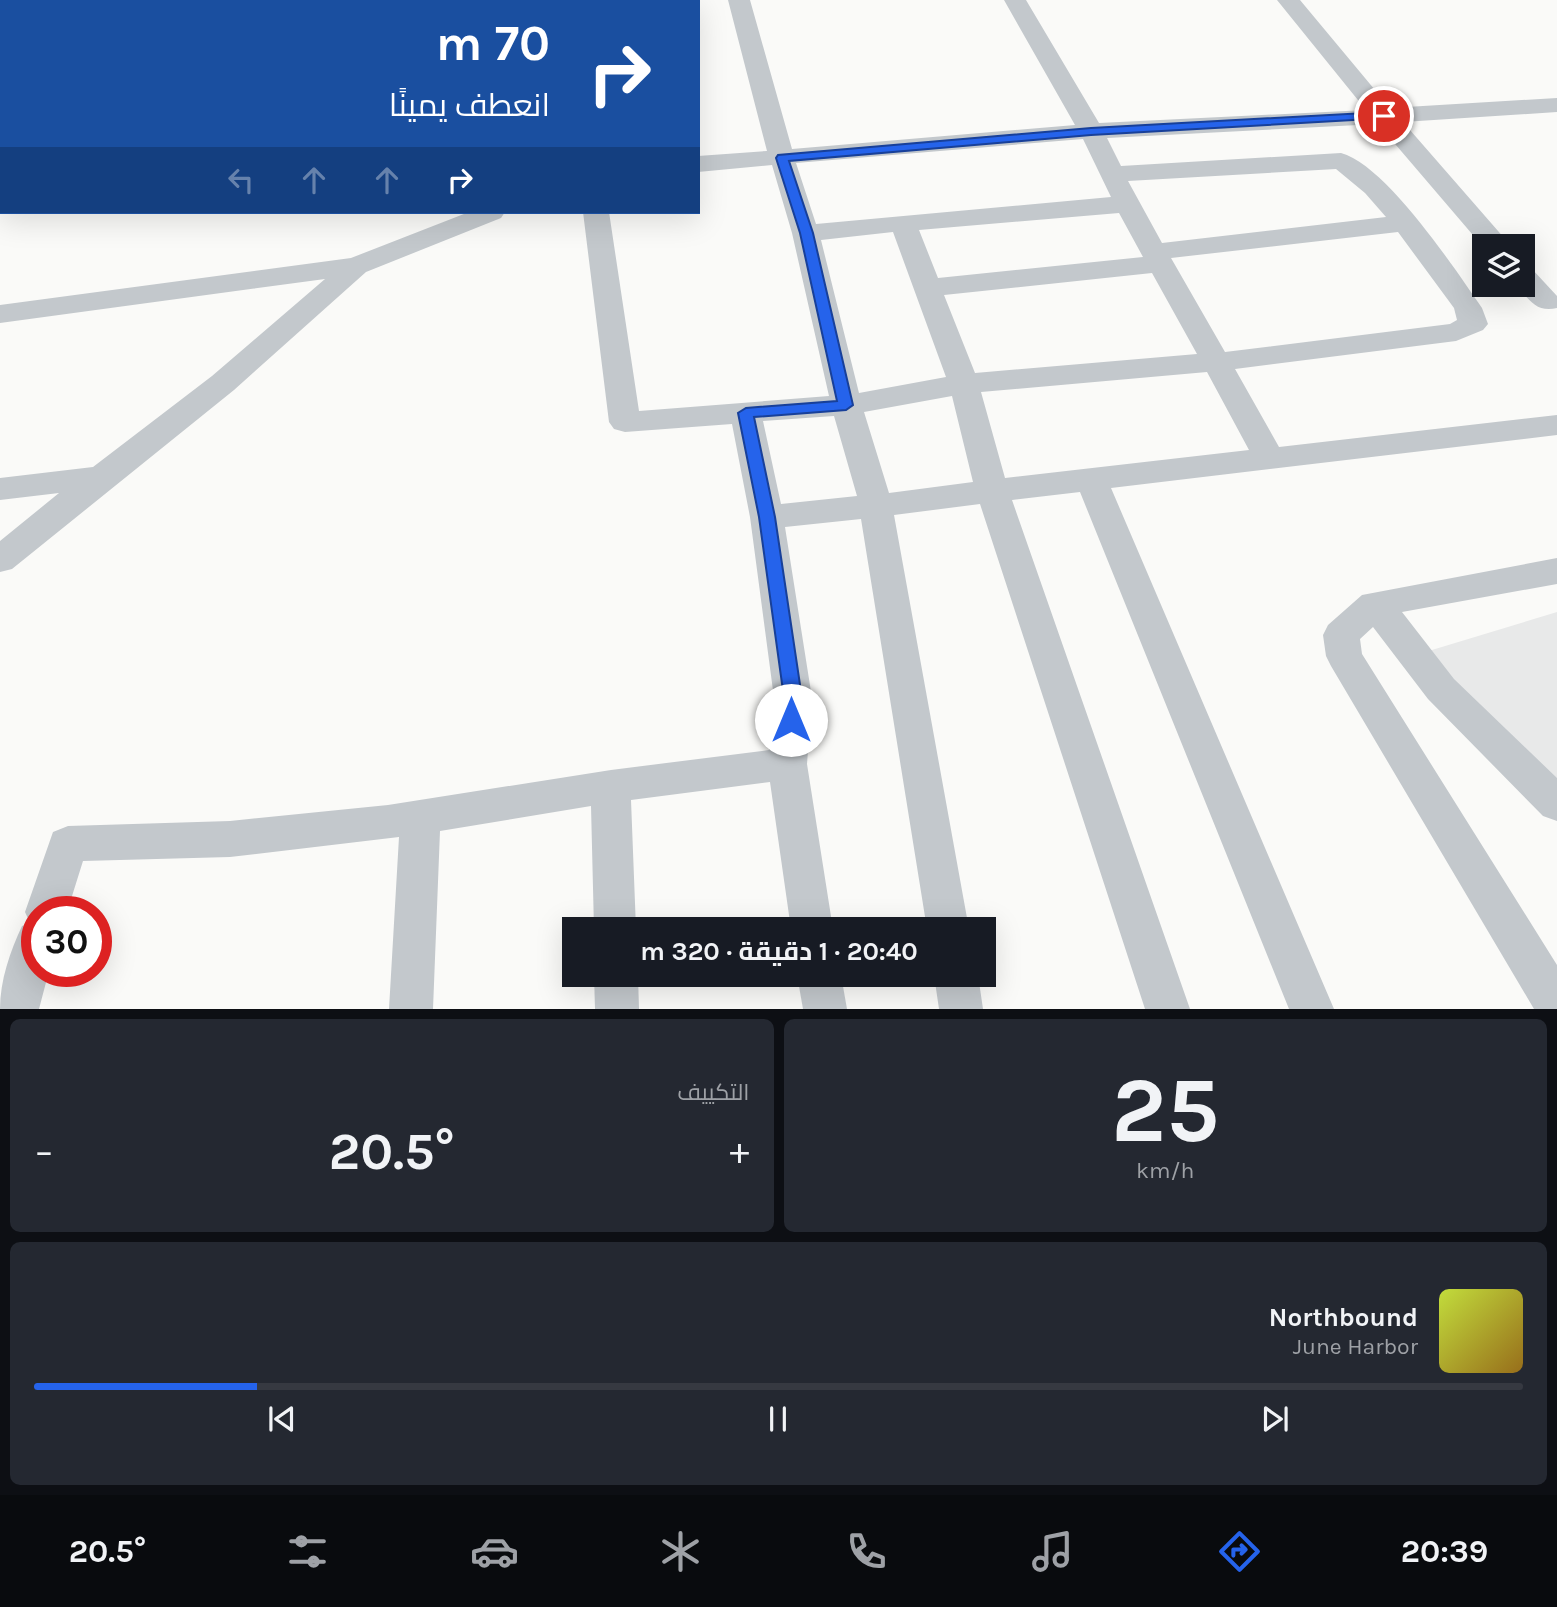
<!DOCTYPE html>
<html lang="ar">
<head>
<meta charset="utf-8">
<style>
	:root { --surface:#171b24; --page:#242831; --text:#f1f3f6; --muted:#9ea1a6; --line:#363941; --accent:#2563eb }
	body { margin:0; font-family:Karla,Cairo,sans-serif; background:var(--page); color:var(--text); direction:rtl; height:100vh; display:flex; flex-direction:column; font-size:26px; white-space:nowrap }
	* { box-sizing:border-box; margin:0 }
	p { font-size:23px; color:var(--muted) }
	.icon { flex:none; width:38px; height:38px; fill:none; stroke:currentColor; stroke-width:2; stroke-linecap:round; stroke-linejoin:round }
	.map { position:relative; height:1009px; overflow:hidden; direction:ltr }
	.drawer { display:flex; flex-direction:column; gap:10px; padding:10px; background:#0d0f14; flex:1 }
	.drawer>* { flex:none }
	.top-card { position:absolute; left:0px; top:0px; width:700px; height:214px; box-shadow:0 7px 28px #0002; direction:rtl; background:#1a4fa0; color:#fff; overflow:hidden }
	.tools { position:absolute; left:1472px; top:234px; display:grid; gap:14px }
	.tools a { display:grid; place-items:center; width:63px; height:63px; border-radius:0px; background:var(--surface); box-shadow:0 7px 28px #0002; font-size:35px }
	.speed { position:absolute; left:21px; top:896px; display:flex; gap:14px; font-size:35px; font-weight:700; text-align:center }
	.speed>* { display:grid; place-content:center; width:91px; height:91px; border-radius:50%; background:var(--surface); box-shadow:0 7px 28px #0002; line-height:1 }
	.speed .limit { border:10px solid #d22; background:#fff; color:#111 }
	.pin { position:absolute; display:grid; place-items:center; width:60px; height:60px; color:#fff; margin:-30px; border:4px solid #fff; border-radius:50%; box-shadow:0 2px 7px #0007 }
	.me { position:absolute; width:77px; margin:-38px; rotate:0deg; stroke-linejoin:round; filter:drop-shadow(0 0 5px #0008) }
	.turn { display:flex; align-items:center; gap:24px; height:147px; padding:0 35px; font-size:32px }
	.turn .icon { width:91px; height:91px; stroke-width:2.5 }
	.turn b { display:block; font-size:49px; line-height:60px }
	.lanes { display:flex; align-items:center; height:66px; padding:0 35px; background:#0003; justify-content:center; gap:35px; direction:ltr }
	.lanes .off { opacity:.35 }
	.big { font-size:52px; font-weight:700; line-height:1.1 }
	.drawer .card { flex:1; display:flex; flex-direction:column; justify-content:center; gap:10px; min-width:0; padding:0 24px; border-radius:10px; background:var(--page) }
	.drawer .dial { align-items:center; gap:0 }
	.dial b { font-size:91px; line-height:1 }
	.song { display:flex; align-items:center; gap:21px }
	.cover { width:84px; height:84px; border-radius:10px; background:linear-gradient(135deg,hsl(70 70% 55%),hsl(40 70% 35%)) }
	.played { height:7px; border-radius:4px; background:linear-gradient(90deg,var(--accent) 15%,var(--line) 15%) }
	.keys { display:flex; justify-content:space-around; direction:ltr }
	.heat { display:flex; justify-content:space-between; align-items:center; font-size:38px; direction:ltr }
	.drawer .tiles { flex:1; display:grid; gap:10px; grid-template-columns:1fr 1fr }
	.card:last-child { grid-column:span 2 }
	.trip { position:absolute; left:562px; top:917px; width:434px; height:70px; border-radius:0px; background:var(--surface); box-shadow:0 7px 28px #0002; font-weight:700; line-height:70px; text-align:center; direction:rtl }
	.tabs { display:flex; height:112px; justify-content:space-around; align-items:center; background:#090b0e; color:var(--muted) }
	.tabs .icon { width:49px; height:49px }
	.tabs .selected { color:var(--accent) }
	.tabs b { font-size:32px; color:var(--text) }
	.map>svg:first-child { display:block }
	.built { fill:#e8e9e9 }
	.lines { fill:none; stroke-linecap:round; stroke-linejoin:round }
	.primary-casing { stroke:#b5babe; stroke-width:4 }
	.street { fill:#c3c8cc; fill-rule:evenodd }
	.primary { fill:#fff; fill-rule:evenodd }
	.route { fill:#2563eb; stroke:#184099; stroke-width:2 }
</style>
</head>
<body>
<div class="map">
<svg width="1557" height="1009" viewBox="0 0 1557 1009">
	<rect width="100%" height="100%" fill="#fafaf8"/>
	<!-- built -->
	<polygon class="built" points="1557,612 1557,783 1422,653"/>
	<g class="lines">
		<!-- primary casing -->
		<g class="primary-casing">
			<g id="primary">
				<polygon points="65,0 108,0 64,2"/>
				<polygon points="0,1 3,2 2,17 0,17"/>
			</g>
		</g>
		<!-- street -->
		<g class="street">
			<polygon points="248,0 270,0 247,2"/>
			<polygon points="580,0 602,0 603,2 581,2"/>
			<path d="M728 0H750L792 149 1075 125 1004 0H1026L1099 123 1366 110 1277 0H1300L1390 108 1557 98V112L1403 122 1512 247 1484 248 1378 124 1107 138 1121 166 1341 153C1386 165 1455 269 1482 308L1488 324 1483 330 1456 341 1235 369 1279 447 1557 415V435L1111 488 1334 1009H1289L1080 492 1012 500 1190 1009H1145L980 504 894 515 969 929H927L861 519 785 527 812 698 807 764 833 929H791L770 782 631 800 636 929H594L591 806 440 831 433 1009H389L399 837 230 857 83 861 67 912H37V971H49L39 1009H0C0 980 10 952 22 926L30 923 25 912 53 832 68 826 230 821 388 805 611 770 769 750 774 698 750 517 732 424 625 432 614 429 609 422 583 212H609L639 411 829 396 792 233 772 165 698 172V156L767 151ZM1083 139 1111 197 816 224 796 163ZM1336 169 1365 193 1386 217 1162 243 1128 181ZM1119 213 1143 257 938 278 919 230ZM893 232 946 377 859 393 821 240ZM1398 232 1454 308 1457 320 1450 324 1225 352 1171 258ZM1152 273 1197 354 975 373 944 295ZM1207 372 1249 450 1005 478 981 392ZM952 396 973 482 889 493 864 412ZM834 416 857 496 781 504 763 421Z"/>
			<rect x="0" y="95" width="2" height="14"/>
			<polygon points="469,212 505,212 501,218 366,272 234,390 12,569 0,572 0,541 59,493 0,500 0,478 93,467 212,376 325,279 0,323 0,305 351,258"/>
			<path d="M1522 267 1532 269 1557 296V308C1536 313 1529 299 1516 285H1522Z"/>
			<polygon points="1557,558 1557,584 1402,612 1454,679 1557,778 1557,821 1543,816 1428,699 1373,627 1360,639 1362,654 1557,965 1557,1009 1534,1009 1331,666 1326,656 1323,635 1328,625 1362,595"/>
			<polygon points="594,975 638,975 639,1009 595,1009"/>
			<polygon points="797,975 841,975 847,1009 803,1009"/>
			<polygon points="934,975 978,975 983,1009 939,1009"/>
		</g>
		<!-- primary -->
		<use href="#primary" class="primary"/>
	</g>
	<!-- route -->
	<polygon class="route" points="1384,112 1390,116 1388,118 1091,135 789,161 813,233 853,405 846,410 754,417 775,517 802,698 797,725 791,727 785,725 782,720 784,698 759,517 738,413 746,408 837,401 800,233 776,158 778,155 1091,128"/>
</svg>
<div class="tools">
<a><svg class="icon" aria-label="layers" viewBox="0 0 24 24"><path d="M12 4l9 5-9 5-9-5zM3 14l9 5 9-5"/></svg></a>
</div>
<div class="speed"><div class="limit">30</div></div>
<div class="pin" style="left:1384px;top:116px;background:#d93025"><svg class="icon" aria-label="arrive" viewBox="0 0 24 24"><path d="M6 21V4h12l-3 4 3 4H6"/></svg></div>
<svg class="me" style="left:791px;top:720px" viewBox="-20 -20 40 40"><circle r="19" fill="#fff"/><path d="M0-13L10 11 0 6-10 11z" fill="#2563eb"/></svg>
<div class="trip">20:40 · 1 دقيقة · 320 m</div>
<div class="top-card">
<div class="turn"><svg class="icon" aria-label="right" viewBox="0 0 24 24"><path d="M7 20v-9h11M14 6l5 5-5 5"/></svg><div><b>70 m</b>انعطف يمينًا</div></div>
<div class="lanes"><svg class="icon off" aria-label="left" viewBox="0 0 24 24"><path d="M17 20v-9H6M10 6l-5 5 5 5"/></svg><svg class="icon off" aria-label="ahead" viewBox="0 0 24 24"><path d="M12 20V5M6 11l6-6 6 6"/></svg><svg class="icon off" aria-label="ahead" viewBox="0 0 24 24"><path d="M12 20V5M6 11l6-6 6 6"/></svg><svg class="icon" aria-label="right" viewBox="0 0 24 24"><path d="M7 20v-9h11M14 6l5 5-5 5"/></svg></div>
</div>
</div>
<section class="drawer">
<div class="tiles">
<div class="card dial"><b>25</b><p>km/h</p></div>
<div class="card"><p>التكييف</p>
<div class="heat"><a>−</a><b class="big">20.5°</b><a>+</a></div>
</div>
<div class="card">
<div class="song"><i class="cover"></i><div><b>Northbound</b><p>June Harbor</p></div></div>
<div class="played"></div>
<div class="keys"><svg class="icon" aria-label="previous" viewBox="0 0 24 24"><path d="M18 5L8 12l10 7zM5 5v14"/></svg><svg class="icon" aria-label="pause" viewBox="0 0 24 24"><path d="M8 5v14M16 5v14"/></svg><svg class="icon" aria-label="next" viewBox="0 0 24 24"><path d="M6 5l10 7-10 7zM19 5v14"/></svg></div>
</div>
</div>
</section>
<nav class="tabs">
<b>20:39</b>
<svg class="icon selected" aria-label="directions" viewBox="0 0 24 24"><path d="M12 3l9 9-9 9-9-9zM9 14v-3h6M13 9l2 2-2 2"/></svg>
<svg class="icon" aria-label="music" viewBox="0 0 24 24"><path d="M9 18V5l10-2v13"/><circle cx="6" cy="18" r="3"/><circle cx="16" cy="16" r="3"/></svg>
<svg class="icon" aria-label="phone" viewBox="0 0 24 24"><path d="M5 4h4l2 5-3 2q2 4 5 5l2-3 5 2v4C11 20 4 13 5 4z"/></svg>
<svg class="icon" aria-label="climate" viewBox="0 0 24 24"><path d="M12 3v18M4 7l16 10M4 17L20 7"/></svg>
<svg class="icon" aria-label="car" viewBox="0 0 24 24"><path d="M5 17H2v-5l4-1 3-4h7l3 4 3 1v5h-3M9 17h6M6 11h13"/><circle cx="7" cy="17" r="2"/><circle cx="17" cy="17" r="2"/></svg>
<svg class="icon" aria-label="filters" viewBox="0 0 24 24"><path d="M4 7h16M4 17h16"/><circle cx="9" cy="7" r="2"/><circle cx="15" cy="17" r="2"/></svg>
<b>20.5°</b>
</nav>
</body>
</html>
